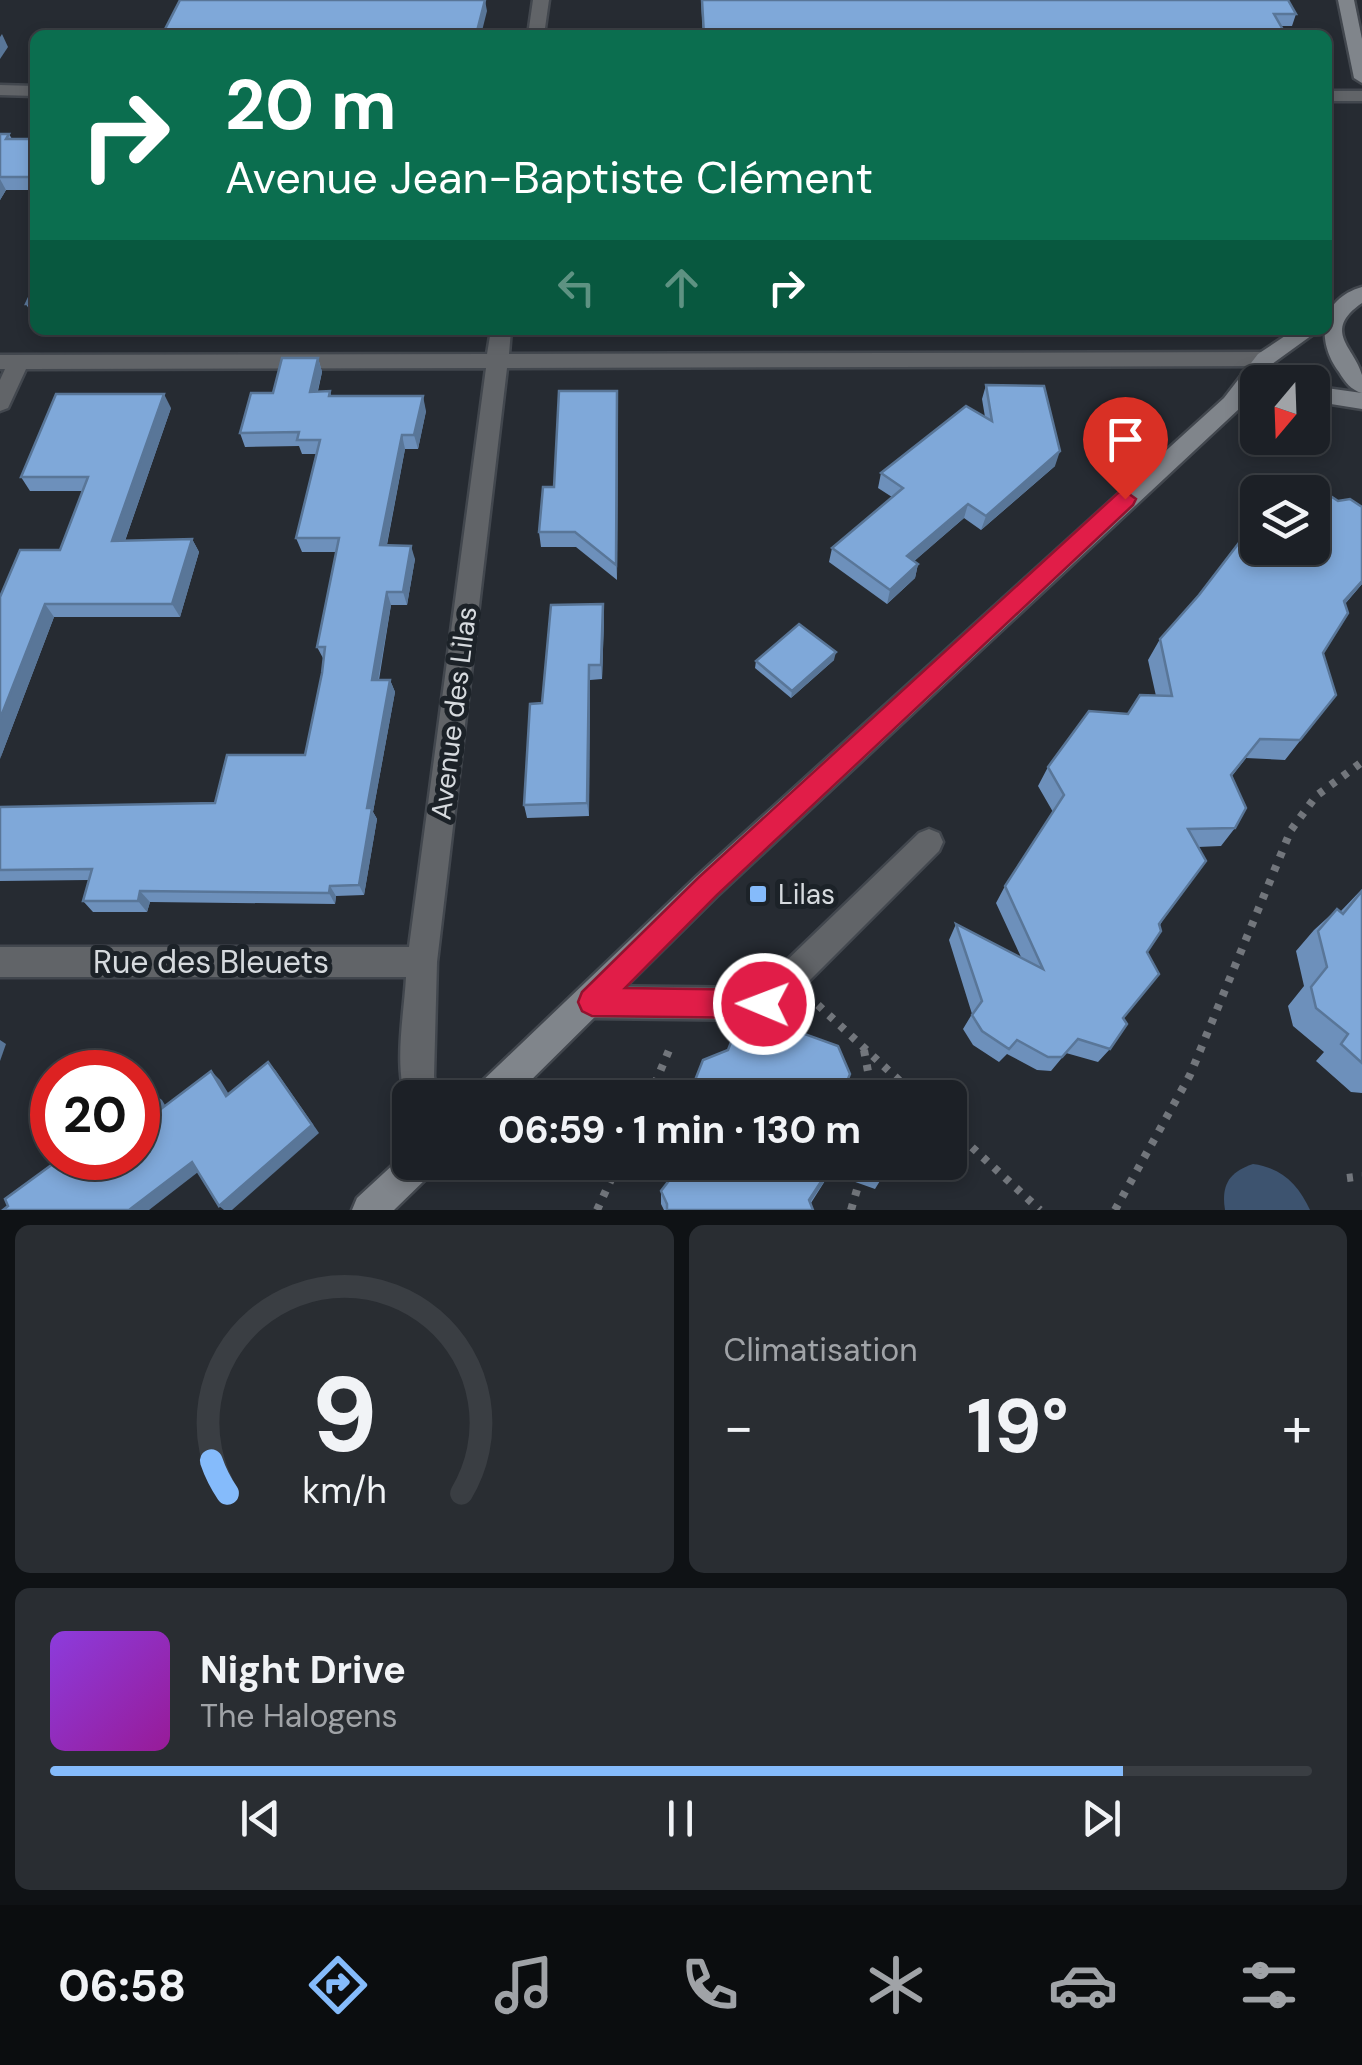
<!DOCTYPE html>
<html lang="fr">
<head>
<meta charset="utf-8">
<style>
	:root { --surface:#1c2026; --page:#292d32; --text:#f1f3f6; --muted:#a0a3a7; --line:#3a3e43; --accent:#85bbfb }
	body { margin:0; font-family:"DM Sans",sans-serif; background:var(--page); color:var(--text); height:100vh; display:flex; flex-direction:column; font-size:38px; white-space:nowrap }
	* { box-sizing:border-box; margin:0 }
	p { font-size:32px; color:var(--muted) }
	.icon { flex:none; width:55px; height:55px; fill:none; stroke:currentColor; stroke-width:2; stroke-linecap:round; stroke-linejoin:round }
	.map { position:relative; height:1210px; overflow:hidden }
	.sheet { display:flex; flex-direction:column; gap:15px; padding:15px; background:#0f1215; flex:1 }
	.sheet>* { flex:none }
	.hud { position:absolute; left:30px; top:30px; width:1302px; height:305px; border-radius:15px; box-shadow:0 5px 15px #0003,0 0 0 2px var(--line); background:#0b6e4f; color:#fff; overflow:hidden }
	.needle { width:65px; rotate:199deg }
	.controls { position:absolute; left:1240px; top:365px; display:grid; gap:20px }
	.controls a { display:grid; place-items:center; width:90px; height:90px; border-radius:15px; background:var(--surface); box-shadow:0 5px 15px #0003,0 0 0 2px var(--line); font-size:50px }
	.speed { position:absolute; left:30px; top:1050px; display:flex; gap:20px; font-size:50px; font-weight:700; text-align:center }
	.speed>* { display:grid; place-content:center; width:130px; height:130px; border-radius:50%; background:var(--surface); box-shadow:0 5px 15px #0003,0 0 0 2px var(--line); line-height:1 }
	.speed .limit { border:15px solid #d22; background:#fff; color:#111 }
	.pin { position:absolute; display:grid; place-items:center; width:85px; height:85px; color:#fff; margin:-102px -42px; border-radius:50% 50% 50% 0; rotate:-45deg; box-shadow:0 0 10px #0007 }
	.pin .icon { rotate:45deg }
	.me { position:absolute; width:110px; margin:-55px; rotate:271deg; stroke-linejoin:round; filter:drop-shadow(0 0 8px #0008) }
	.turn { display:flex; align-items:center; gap:35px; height:210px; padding:0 30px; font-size:45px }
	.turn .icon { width:130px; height:130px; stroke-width:2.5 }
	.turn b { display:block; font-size:70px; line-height:85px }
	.lanes { display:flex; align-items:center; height:95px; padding:0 30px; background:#0003; justify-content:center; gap:50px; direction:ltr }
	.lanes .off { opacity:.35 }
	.big { font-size:75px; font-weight:700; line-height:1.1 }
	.sheet .widget { flex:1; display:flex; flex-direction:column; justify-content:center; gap:15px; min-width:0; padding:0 35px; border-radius:15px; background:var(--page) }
	.sheet .dial { align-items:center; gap:0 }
	.dial svg { height:260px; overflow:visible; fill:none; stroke:var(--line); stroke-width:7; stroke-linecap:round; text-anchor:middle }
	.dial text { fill:var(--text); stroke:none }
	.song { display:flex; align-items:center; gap:30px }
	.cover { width:120px; height:120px; border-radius:15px; background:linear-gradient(135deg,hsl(270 70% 55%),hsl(300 70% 35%)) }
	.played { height:10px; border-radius:5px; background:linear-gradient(90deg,var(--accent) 85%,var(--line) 85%) }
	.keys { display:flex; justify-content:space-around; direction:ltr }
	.heat { display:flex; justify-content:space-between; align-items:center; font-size:55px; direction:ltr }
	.sheet .tiles { flex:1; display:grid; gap:15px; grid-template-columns:1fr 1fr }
	.widget:last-child { grid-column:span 2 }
	.trip { position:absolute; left:392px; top:1080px; width:575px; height:100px; border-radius:15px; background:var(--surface); box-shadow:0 5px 15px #0003,0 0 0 2px var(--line); font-weight:700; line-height:100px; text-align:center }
	.tabs { display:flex; height:160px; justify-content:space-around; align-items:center; background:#0b0d0f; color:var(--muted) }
	.tabs .icon { width:70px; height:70px }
	.tabs .selected { color:var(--accent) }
	.tabs b { font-size:45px; color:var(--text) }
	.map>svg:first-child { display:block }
	.green { fill:#3d536f }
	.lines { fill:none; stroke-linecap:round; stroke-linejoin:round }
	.service-casing { stroke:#42474e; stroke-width:5 }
	.minor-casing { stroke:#42474e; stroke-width:5 }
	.secondary-casing { stroke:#42474e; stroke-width:5 }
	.path { stroke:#72767c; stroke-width:8; stroke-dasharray:6 9; stroke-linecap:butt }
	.service { fill:#616468; fill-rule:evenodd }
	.minor { fill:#616468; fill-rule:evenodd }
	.secondary { fill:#80858b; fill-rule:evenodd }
	.wall { fill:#6d90bb }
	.shaded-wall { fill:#597698 }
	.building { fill:#7fa8d9; stroke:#597698; stroke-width:2.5 }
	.route { fill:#e11d48; stroke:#92132f; stroke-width:2.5 }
	.poi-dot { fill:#85bbfb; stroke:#1c2228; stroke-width:4 }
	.labels { text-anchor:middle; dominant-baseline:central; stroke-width:10; stroke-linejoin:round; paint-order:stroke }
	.street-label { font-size:28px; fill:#d6dade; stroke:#1c2228 }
	.poi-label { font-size:28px; fill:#d6dade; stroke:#1c2228; text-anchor:start }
	.near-street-label { font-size:32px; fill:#d6dade; stroke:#1c2228 }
</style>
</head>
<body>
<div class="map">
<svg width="1362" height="1210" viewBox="0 0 1362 1210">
	<rect width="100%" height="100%" fill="#262b32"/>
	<!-- green -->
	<path class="green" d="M1253 1164C1282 1168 1298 1184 1310 1210H1225C1221 1185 1229 1172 1253 1164Z"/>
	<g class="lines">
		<!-- service casing -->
		<g class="service-casing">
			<polygon id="service" points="929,829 939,833 943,842 939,851 775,1015 764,1020 592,1018 581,1013 576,1002 581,991 592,986 758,988 919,833"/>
		</g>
		<!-- minor casing -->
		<g class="minor-casing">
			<g id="minor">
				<polygon points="533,0 549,0 544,35 528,35"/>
				<polygon points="0,85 35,86 35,96 0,95"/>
				<rect x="1328" y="91" width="34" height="10"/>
				<path d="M491 330H511L509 354 1265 352 1276 359 1265 366 507 368 437 962 434 1076 437 1098H410V1110C392 1073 404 1017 406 977H0V947H409L486 368 26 369 8 408 0 411V380L5 369H0V355L487 354Z"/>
			</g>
		</g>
		<!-- secondary casing -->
		<g class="secondary-casing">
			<g id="secondary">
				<polygon points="1338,0 1354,0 1362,39 1362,83 1354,78"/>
				<path d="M1362 287V303C1321 331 1355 348 1362 375 1362 384 1362 399 1362 409L1312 401V386L1362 393C1351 390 1345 382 1339 372 1316 341 1319 299 1362 287Z"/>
				<polygon points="1294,330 1319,330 1272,364 1240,408 717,896 513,1098 473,1098 477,1086 697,876 1224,398 1258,354"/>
				<polygon points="410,1149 410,1162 436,1162 431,1174 394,1210 352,1210 357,1198"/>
			</g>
		</g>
		<!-- path -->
		<g class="path">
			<polyline points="818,1005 918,1098"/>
			<polyline points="864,1050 873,1098"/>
			<polyline points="649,1098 672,1043"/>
			<polyline points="950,1127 1040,1210"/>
			<polyline points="1347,1178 1362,1176"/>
			<polyline points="597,1210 619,1162"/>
			<polyline points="851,1210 865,1162"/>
			<polyline points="1115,1210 1190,1075 1291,830 1316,796 1362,762"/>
		</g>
		<!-- service -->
		<use href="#service" class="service"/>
		<!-- minor -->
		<use href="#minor" class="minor"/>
		<!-- secondary -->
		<use href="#secondary" class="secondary"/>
	</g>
	<!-- wall -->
	<g class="wall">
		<polygon points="701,0 1288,0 1296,14 1292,26 1281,26 1286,35 703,35"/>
		<polygon points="0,134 9,134 12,139 35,139 35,190 6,190 0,200"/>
		<polygon points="35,285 35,317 33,316 26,304"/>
		<polygon points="318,358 322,372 318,391 330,391 331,396 426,411 418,449 405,449 387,545 415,559 407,605 391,605 379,680 390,680 395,692 373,812 377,819 364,895 336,896 335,904 150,902 147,912 93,912 83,901 89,880 0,881 0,807 215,803 305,755 322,673 324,660 317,647 336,552 302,552 296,538 316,454 302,454 299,446 245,447 240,433 273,393"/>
		<polygon points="986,385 1055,466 981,530 964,518 914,561 918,564 915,578 887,604 829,562 832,548 892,497 878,488 881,473 985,417 982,399"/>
		<polygon points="617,391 618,406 617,580 576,547 541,547 539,532 554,487"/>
		<polygon points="171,408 125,541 192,539 199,552 180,617 54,617 0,759 60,550 82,491 30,491 21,477"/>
		<polygon points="1338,501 1362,507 1362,584 1345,604 1323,653 1336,695 1285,760 1246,758 1232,776 1235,828 1221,846 1198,847 1147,952 1110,1049 1098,1062 1066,1053 1051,1071 1037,1070 1007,1054 999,1062 973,1045 963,1029 972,1014 949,940 956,924 1021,957 996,903 1005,886 1053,812 1038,786 1048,767 1156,696 1148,660 1160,639"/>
		<polygon points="603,604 604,619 602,679 590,680 589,816 527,818 524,805 542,703"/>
		<polygon points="834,660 791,698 755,668 756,661"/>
		<polygon points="1362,889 1362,1093 1351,1092 1316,1061 1324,1052 1293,1026 1288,1006 1304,986 1296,951 1314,930 1337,909 1340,912"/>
		<polygon points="666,1162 874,1162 883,1176 875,1189 830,1173 811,1203 813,1210 664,1210 661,1204 661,1191 671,1178"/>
	</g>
	<!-- shaded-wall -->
	<g class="shaded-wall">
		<polygon points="485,0 487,11 481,35 476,35"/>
		<polygon points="2,34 8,47 0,59 0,37"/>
		<polygon points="0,179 6,190 0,200"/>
		<polygon points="318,358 322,372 314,406 310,392"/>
		<polygon points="617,391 618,406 617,580 616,565"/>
		<polygon points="164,394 171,408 120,555 112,541"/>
		<polygon points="423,396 426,411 418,449 414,435"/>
		<polygon points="402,435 405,449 384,559 380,545"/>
		<polygon points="1060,451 1055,466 981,530 986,516"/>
		<polygon points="968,504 964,518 904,570 907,556"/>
		<polygon points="192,539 199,552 180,617 172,604"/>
		<polygon points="411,546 415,559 407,605 403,592"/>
		<polygon points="918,564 915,578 887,604 890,590"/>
		<polygon points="1362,581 1362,584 1329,622 1344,601"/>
		<polygon points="387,592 391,605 376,692 372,680"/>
		<polygon points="45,604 54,617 0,759 0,719"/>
		<polygon points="603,604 604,619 602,679 601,665"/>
		<polygon points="836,652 834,660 791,698 792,691"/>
		<polygon points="589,665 590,680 589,816 587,803"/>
		<polygon points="390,680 395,692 373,812 377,819 364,895 359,885 367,808"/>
		<polygon points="330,886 336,896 335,904 329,893"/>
		<polygon points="140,891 150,902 147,912 138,901"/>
		<polygon points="0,1040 6,1044 0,1061"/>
		<polygon points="268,1062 276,1071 319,1133 232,1210 224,1210 219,1206"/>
		<polygon points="211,1071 220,1080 235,1104 226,1096"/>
		<polygon points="151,1092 162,1100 172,1117 161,1109"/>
		<polygon points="192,1162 202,1169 149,1210 129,1210"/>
		<polygon points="835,1162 830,1173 805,1210 809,1200"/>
	</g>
	<!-- building -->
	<g class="building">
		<polygon points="180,0 485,0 476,35 162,35"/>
		<polygon points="702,0 1288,0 1296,14 1274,14 1286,35 704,35"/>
		<polygon points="0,134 9,134 6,139 35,139 35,177 0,177"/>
		<polygon points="35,285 35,304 26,304"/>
		<polygon points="282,358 318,358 310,392 330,391 329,396 423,396 414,435 402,435 380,545 411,546 403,592 387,592 372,680 390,680 367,808 372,808 359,885 330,886 329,893 140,891 138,901 83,901 92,869 0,870 0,807 215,803 227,755 305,755 322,673 325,647 317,647 339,538 296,538 320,440 297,440 299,432 240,433 251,393 273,393"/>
		<polygon points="986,385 1044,386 1060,451 986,516 968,504 907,556 918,564 890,590 832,548 903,488 881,473 966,406 992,421"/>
		<polygon points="559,391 617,391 616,565 575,532 539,532 543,487 554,487"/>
		<polygon points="56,394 164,394 112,541 192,539 172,604 45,604 0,719 0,597 20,550 60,550 88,477 21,477"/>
		<polygon points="1320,489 1338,501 1350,499 1362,507 1362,581 1344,601 1348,613 1323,653 1336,695 1300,740 1260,739 1231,775 1246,808 1235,828 1188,829 1206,861 1159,924 1161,931 1147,952 1159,974 1123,1018 1127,1024 1110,1049 1078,1039 1062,1057 1048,1057 1017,1040 1009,1049 982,1031 972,1015 982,1001 956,924 1043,969 1005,886 1064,795 1048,767 1089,711 1128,714 1140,695 1172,696 1160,639 1199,595 1258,518 1258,548 1312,548 1312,492 1277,492 1278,491"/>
		<polygon points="603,604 601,665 589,665 587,803 524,805 530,704 542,703 551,605"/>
		<polygon points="799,624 836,652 792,691 756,661"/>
		<polygon points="1362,891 1362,1063 1341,1044 1348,1034 1316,1008 1311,987 1327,967 1318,931 1337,909 1343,914"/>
		<polygon points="755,1026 791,1039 802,1033 838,1046 850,1074 840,1098 688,1098 703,1060 728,1050 735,1032"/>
		<polygon points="268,1062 312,1125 219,1206 192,1162 129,1210 3,1210 8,1206 5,1199 61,1158 138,1158 138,1102 151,1092 161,1109 211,1071 226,1096"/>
		<polygon points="669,1162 834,1162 809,1200 813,1210 667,1210 667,1204 661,1191 674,1174"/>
		<polygon points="846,1162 874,1162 883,1176"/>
	</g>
	<!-- route -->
	<polygon class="route" points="1125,491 1136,499 1133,505 717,895 625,988 764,990 774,994 778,1004 774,1014 764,1018 592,1016 582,1011 578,1002 582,992 698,878 1118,493"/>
	<!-- markers -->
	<rect class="poi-dot" x="748" y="884" width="20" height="20" rx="5"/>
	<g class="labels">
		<!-- street labels -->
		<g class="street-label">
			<text transform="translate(454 713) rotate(-83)">Avenue des Lilas</text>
		</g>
		<!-- poi labels -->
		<g class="poi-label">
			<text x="778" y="894">Lilas</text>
		</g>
		<!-- near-street labels -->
		<g class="near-street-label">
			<text x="211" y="962">Rue des Bleuets</text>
		</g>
	</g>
</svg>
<div class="controls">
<a><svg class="needle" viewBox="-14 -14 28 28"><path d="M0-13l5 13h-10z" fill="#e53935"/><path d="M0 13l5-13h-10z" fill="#a0a3a7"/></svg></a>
<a><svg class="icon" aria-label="layers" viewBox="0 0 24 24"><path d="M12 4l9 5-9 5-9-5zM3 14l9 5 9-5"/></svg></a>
</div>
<div class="speed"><div class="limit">20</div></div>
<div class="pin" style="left:1125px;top:499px;background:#d93025"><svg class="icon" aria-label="arrive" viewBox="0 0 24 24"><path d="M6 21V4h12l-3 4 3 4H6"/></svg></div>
<svg class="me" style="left:764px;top:1004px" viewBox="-20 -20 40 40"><circle r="17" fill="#e11d48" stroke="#fff" stroke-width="3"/><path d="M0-11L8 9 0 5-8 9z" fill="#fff"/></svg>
<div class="trip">06:59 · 1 min · 130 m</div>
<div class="hud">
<div class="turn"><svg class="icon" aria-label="right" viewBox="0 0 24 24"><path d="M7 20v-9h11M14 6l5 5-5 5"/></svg><div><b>20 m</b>Avenue Jean-Baptiste Clément</div></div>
<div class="lanes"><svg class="icon off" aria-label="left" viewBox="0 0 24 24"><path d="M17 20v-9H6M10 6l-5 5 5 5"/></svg><svg class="icon off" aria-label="ahead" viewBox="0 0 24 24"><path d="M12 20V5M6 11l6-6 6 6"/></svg><svg class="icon" aria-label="right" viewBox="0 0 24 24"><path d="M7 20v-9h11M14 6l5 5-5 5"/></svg></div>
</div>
</div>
<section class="sheet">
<div class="tiles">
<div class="widget dial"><svg viewBox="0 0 100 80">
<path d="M14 69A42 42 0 1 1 86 69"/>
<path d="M14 69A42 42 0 0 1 9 59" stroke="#85bbfb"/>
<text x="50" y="56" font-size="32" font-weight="700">9</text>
<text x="50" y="72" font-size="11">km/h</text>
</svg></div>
<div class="widget"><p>Climatisation</p>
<div class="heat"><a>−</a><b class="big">19°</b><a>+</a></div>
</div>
<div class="widget">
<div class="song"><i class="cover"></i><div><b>Night Drive</b><p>The Halogens</p></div></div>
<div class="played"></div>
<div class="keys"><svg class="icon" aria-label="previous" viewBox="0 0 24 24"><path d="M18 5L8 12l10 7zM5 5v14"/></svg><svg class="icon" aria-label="pause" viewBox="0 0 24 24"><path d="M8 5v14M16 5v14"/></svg><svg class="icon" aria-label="next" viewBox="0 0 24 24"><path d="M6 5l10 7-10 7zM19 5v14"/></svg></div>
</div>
</div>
</section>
<nav class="tabs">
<b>06:58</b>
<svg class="icon selected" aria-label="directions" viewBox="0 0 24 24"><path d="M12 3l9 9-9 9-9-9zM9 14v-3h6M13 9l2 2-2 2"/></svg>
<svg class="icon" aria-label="music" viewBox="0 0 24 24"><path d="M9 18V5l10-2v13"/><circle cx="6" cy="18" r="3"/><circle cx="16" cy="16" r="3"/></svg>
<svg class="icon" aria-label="phone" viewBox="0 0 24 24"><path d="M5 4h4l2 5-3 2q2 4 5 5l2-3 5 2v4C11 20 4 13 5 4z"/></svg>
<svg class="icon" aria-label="climate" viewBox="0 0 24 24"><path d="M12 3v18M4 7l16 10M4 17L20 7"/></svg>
<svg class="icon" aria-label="car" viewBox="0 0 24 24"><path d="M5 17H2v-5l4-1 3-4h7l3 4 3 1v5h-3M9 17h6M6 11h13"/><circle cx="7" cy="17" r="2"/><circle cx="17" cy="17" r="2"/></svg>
<svg class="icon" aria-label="filters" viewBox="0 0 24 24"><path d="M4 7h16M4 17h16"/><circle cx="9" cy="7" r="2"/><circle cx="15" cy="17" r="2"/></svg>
</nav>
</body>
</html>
